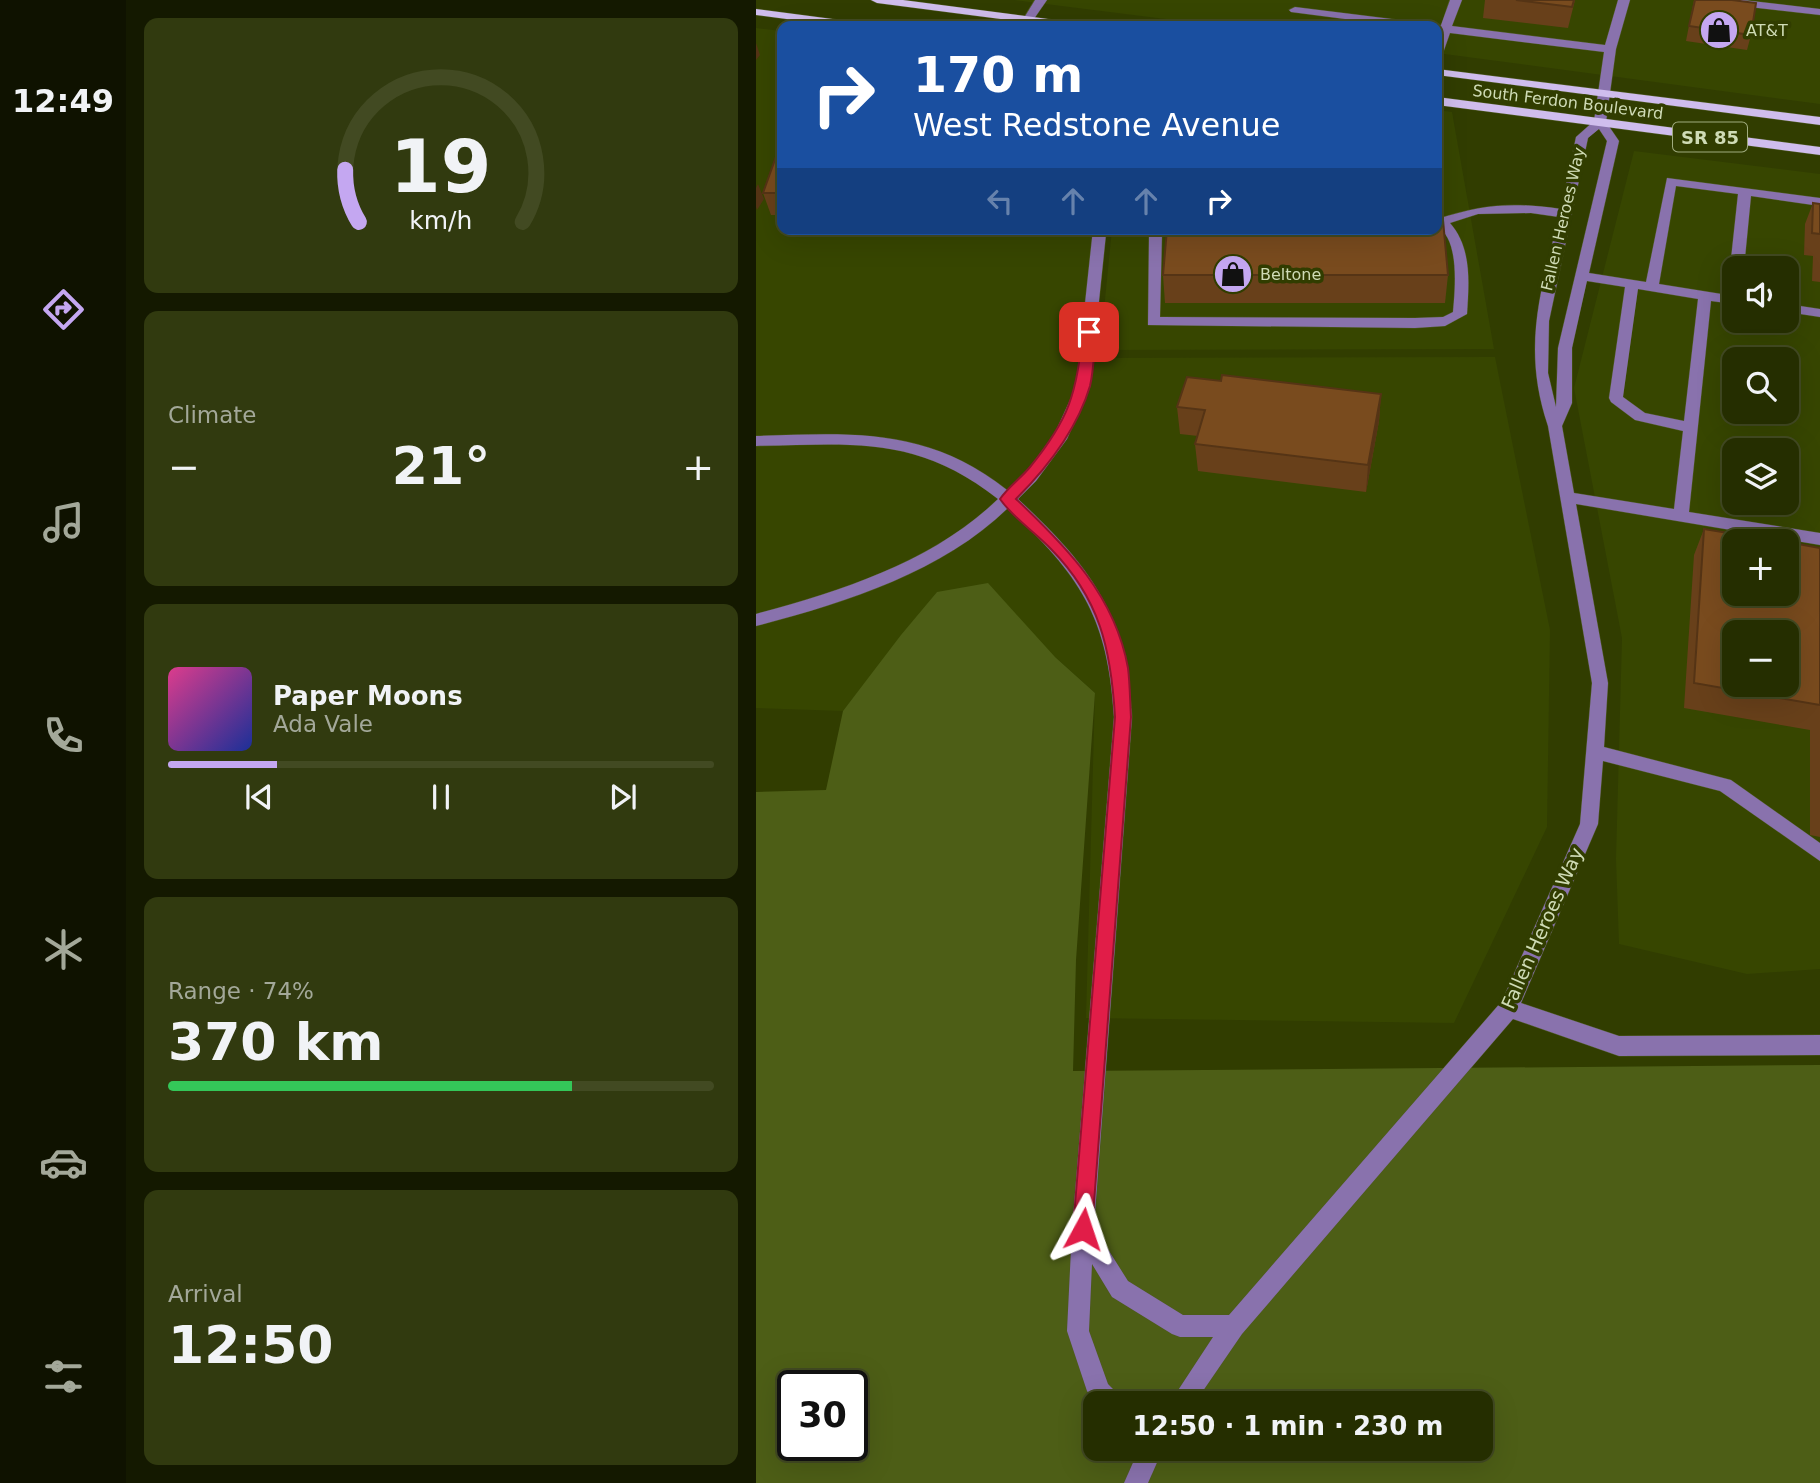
<!DOCTYPE html>
<html lang="en">
<head>
<meta charset="utf-8">
<style>
	:root { --surface:#252e00; --page:#313a0f; --text:#f1f3f6; --muted:#a3a899; --line:#424a22; --accent:#c4a7f1 }
	body { margin:0; font-family:"DejaVu Sans",sans-serif; background:var(--page); color:var(--text); height:100vh; display:flex; flex-direction:column; font-size:26px; white-space:nowrap }
	* { box-sizing:border-box; margin:0 }
	p { font-size:23px; color:var(--muted) }
	.icon { flex:none; width:38px; height:38px; fill:none; stroke:currentColor; stroke-width:2; stroke-linecap:round; stroke-linejoin:round }
	.map { position:relative; flex:1; overflow:hidden }
	.sheet { display:flex; flex-direction:column; gap:18px; padding:18px; background:#141900; width:630px }
	.sheet>* { flex:none }
	.top-card { position:absolute; left:21px; top:21px; width:665px; height:214px; border-radius:14px; box-shadow:0 7px 28px #0002,0 0 0 2px var(--line); background:#1a4fa0; color:#fff; overflow:hidden }
	.tools { position:absolute; left:966px; top:256px; display:grid; gap:14px }
	.tools a { display:grid; place-items:center; width:77px; height:77px; border-radius:14px; background:var(--surface); box-shadow:0 7px 28px #0002,0 0 0 2px var(--line); font-size:35px }
	.speed { position:absolute; left:21px; top:1370px; display:flex; gap:14px; font-size:35px; font-weight:700; text-align:center }
	.speed>* { display:grid; place-content:center; width:91px; height:91px; border-radius:50%; background:var(--surface); box-shadow:0 7px 28px #0002,0 0 0 2px var(--line); line-height:1 }
	.speed .limit { border:4px solid #111; border-radius:10px; background:#fff; color:#111 }
	.pin { position:absolute; display:grid; place-items:center; width:60px; height:60px; color:#fff; margin:-30px; border-radius:14px; box-shadow:0 4px 10px #0006 }
	.me { position:absolute; width:77px; margin:-38px; rotate:5deg; stroke-linejoin:round; filter:drop-shadow(0 0 5px #0008) }
	.turn { display:flex; align-items:center; gap:24px; height:147px; padding:0 21px; font-size:32px }
	.turn .icon { width:91px; height:91px; stroke-width:2.5 }
	.turn b { display:block; font-size:49px; line-height:60px }
	.lanes { display:flex; align-items:center; height:66px; padding:0 21px; background:#0003; justify-content:center; gap:35px; direction:ltr }
	.lanes .off { opacity:.35 }
	.big { font-size:52px; font-weight:700; line-height:1.1 }
	.sheet .tile { flex:1; display:flex; flex-direction:column; justify-content:center; gap:10px; min-width:0; padding:0 24px; border-radius:14px; background:var(--page) }
	.sheet .dial { align-items:center; gap:0 }
	.dial svg { height:182px; overflow:visible; fill:none; stroke:var(--line); stroke-width:7; stroke-linecap:round; text-anchor:middle }
	.dial text { fill:var(--text); stroke:none }
	.song { display:flex; align-items:center; gap:21px }
	.cover { width:84px; height:84px; border-radius:10px; background:linear-gradient(135deg,hsl(330 70% 55%),hsl(230 70% 35%)) }
	.played { height:7px; border-radius:4px; background:linear-gradient(90deg,var(--accent) 20%,var(--line) 20%) }
	.keys { display:flex; justify-content:space-around; direction:ltr }
	.heat { display:flex; justify-content:space-between; align-items:center; font-size:38px; direction:ltr }
	.charge { height:10px; border-radius:5px; background:linear-gradient(90deg,#34c759 74%,var(--line) 0) }
	.trip { position:absolute; left:327px; top:1391px; width:410px; height:70px; border-radius:14px; background:var(--surface); box-shadow:0 7px 28px #0002,0 0 0 2px var(--line); font-weight:700; line-height:70px; text-align:center }
	main { display:flex; flex:1; min-height:0 }
	.dock { display:flex; flex-direction:column; width:126px; justify-content:space-around; align-items:center; background:#0f1200; color:var(--muted) }
	.dock .icon { width:49px; height:49px }
	.dock .current { color:var(--accent) }
	.dock b { font-size:32px; color:var(--text) }
	.map>svg:first-child { display:block }
	.built { fill:#374600; fill-rule:evenodd }
	.green { fill:#4d5e16; fill-rule:evenodd }
	.lines { fill:none; stroke-linecap:round; stroke-linejoin:round }
	.minor-casing { stroke:#4d5921; stroke-width:1 }
	.major-casing { stroke:#4d5921; stroke-width:1 }
	.minor { fill:#8972ad; fill-rule:evenodd }
	.major { fill:#cfbded; fill-rule:evenodd }
	.wall { fill:#68401a }
	.shaded-wall { fill:#553415 }
	.building { fill:#794b1e; stroke:#553415; stroke-width:2; fill-rule:evenodd }
	.route { fill:#e11d48; stroke:#92132f; stroke-width:2 }
	.labels { text-anchor:middle; dominant-baseline:central; stroke-width:7; stroke-linejoin:round; paint-order:stroke }
	.far-poi-label { font-size:16px; fill:#cfdbb5; stroke:#313d00; text-anchor:start }
	.far-street-label { font-size:16px; fill:#cfdbb5; stroke:#313d00 }
	.shield { fill:#313d00; stroke:#a0ac7f; stroke-width:2 }
	.shield-label { font-size:18px; font-weight:bold; fill:#cfdbb5 }
	.street-label { font-size:19px; fill:#cfdbb5; stroke:#313d00 }
</style>
</head>
<body>
<main>
<nav class="dock">
<b>12:49</b>
<svg class="icon current" aria-label="directions" viewBox="0 0 24 24"><path d="M12 3l9 9-9 9-9-9zM9 14v-3h6M13 9l2 2-2 2"/></svg>
<svg class="icon" aria-label="music" viewBox="0 0 24 24"><path d="M9 18V5l10-2v13"/><circle cx="6" cy="18" r="3"/><circle cx="16" cy="16" r="3"/></svg>
<svg class="icon" aria-label="phone" viewBox="0 0 24 24"><path d="M5 4h4l2 5-3 2q2 4 5 5l2-3 5 2v4C11 20 4 13 5 4z"/></svg>
<svg class="icon" aria-label="climate" viewBox="0 0 24 24"><path d="M12 3v18M4 7l16 10M4 17L20 7"/></svg>
<svg class="icon" aria-label="car" viewBox="0 0 24 24"><path d="M5 17H2v-5l4-1 3-4h7l3 4 3 1v5h-3M9 17h6M6 11h13"/><circle cx="7" cy="17" r="2"/><circle cx="17" cy="17" r="2"/></svg>
<svg class="icon" aria-label="filters" viewBox="0 0 24 24"><path d="M4 7h16M4 17h16"/><circle cx="9" cy="7" r="2"/><circle cx="15" cy="17" r="2"/></svg>
</nav>
<section class="sheet">
<div class="tile dial"><svg viewBox="0 0 100 80">
<path d="M14 69A42 42 0 1 1 86 69"/>
<path d="M14 69A42 42 0 0 1 8 46" stroke="#c4a7f1"/>
<text x="50" y="56" font-size="32" font-weight="700">19</text>
<text x="50" y="72" font-size="11">km/h</text>
</svg></div>
<div class="tile"><p>Climate</p>
<div class="heat"><a>−</a><b class="big">21°</b><a>+</a></div>
</div>
<div class="tile">
<div class="song"><i class="cover"></i><div><b>Paper Moons</b><p>Ada Vale</p></div></div>
<div class="played"></div>
<div class="keys"><svg class="icon" aria-label="previous" viewBox="0 0 24 24"><path d="M18 5L8 12l10 7zM5 5v14"/></svg><svg class="icon" aria-label="pause" viewBox="0 0 24 24"><path d="M8 5v14M16 5v14"/></svg><svg class="icon" aria-label="next" viewBox="0 0 24 24"><path d="M6 5l10 7-10 7zM19 5v14"/></svg></div>
</div>
<div class="tile"><p>Range · 74%</p><b class="big">370 km</b><div class="charge"></div></div>
<div class="tile"><p>Arrival</p><b class="big">12:50</b></div>
</section>
<div class="map">
<svg width="1064" height="1483" viewBox="0 0 1064 1483">
	<rect width="100%" height="100%" fill="#313d00"/>
	<!-- built -->
	<g class="built">
		<polygon points="258,0 1064,0 1064,104 681,53 681,26 465,26"/>
		<polygon points="0,28 26,31 26,229 343,229 330,351 343,358 739,357 794,630 791,827 698,1023 330,1018 339,693 299,657 181,592 87,711 0,708"/>
		<polygon points="681,110 696,112 738,349 344,350 356,229 681,229"/>
		<path d="M878 151 1064 174V969L991 974 863 944 860 859 866 638 818 388ZM978 268H1031V320H978ZM978 359H1031V411H978ZM978 450H1031V502H978ZM978 541H1031V593H978ZM978 632H1031V684H978Z"/>
	</g>
	<!-- green -->
	<path class="green" d="M232 583 299 657 339 693 320 960 317 1071 1064 1065V1483H0V792L70 790 87 711 145 635 181 592ZM37 1386H96V1446H37ZM340 1404H724V1449H340Z"/>
	<g class="lines">
		<!-- minor casing -->
		<g class="minor-casing">
			<g id="minor">
				<polygon points="279,0 291,0 273,26 263,26"/>
				<path d="M694 0H706L696 26 849 45 862 0H874L860 49 850 122 863 141 833 273 890 282 911 178 1064 198V206L995 196 988 268H978V272L974 268 982 194 920 186 903 284 978 296V304L955 301 933 512 1064 533V545L820 504 852 683 848 747 975 780 1064 843V861L964 791 847 761 842 824 765 1003 863 1036 1064 1035V1055L863 1056 757 1019 486 1334 438 1404H413L457 1337H424L416 1334 356 1297 336 1264 333 1331 352 1384 364 1396 367 1404H340L331 1391 311 1331 316 1229 358 717C352 616 324 576 252 508 185 573 88 603 0 626V614C85 591 177 562 242 499 161 435 97 444 0 446V436C97 433 171 427 251 490L270 473 299 433 320 387 337 229H416L415 233 406 234 404 317 659 318 687 317 697 312C699 290 704 238 681 227V219C728 204 756 202 805 209L820 137 838 121 848 52 694 33 687 53 681 56 683 32 681 26H677L685 25ZM843 129 851 141 802 348 800 407 792 373 793 321 832 138ZM775 213 803 217C784 293 766 349 792 426L836 683 824 824 746 1001 473 1315H427L372 1281 338 1227 376 717C369 613 337 569 262 499L280 481 311 439 334 387 350 234H393L392 325 659 328 689 326 711 314C713 283 716 248 694 223L722 214ZM831 281 869 287 853 398 855 402 879 420 927 431 918 509 818 493 806 426 816 403V348ZM882 289 942 299 928 421 889 413 867 397Z"/>
				<polygon points="952,0 987,0 1064,9 1064,15 958,3"/>
				<polygon points="539,7 668,23 674,26 643,26 535,12 533,10"/>
				<polygon points="1031,304 1064,309 1064,317 1031,312"/>
				<polygon points="383,1449 407,1449 392,1483 368,1483"/>
			</g>
		</g>
		<!-- major casing -->
		<g class="major-casing">
			<g id="major">
				<polygon points="115,0 147,0 322,23 328,26 298,26 121,3"/>
				<polygon points="0,9 107,23 113,26 83,26 0,15"/>
				<polygon points="681,69 1064,117 1064,125 681,75"/>
				<polygon points="681,97 1064,147 1064,155 681,105"/>
			</g>
		</g>
		<!-- minor -->
		<use href="#minor" class="minor"/>
		<!-- major -->
		<use href="#major" class="major"/>
	</g>
	<!-- wall -->
	<g class="wall">
		<polygon points="729,0 819,0 812,28 727,18"/>
		<polygon points="938,0 995,35 991,50 930,41"/>
		<polygon points="26,140 26,215 15,215 7,193"/>
		<polygon points="1057,203 1064,204 1064,282 1056,281 1057,256 1048,255 1049,224"/>
		<polygon points="407,275 692,275 689,303 409,303"/>
		<polygon points="465,381 625,394 623,421 610,492 442,471 439,444 442,436 424,434 421,407"/>
		<polygon points="948,529 1064,548 1064,837 1054,835 1054,730 928,708 938,555"/>
	</g>
	<!-- shaded-wall -->
	<g class="shaded-wall">
		<polygon points="0,43 4,55 0,60"/>
		<polygon points="2,184 8,199 1,210 0,207 0,188"/>
		<polygon points="625,394 623,421 610,492 612,465"/>
	</g>
	<!-- building -->
	<g class="building">
		<polygon points="760,0 818,0 816,7"/>
		<polygon points="939,0 976,0 1000,3 995,35 933,26"/>
		<polygon points="26,140 26,193 7,193"/>
		<polygon points="1057,203 1064,204 1064,234 1056,233"/>
		<polygon points="681,209 686,209 692,275 407,275 411,229 681,229"/>
		<polygon points="466,375 625,394 612,465 439,444 449,410 421,407 431,377 465,381"/>
		<path d="M948 529 1021 541H978V593H1031V542L1064 548V705L938 683ZM978 632H1031V684H978Z"/>
	</g>
	<!-- route -->
	<path class="route" d="M333 328 340 332C338 350 338 370 334 386 321 430 292 467 260 499 311 547 359 596 372 668 374 684 374 701 375 717L336 1229 334 1236 327 1239 320 1236 317 1229 359 717C355 649 344 599 295 549 279 532 257 518 244 499 252 487 265 478 274 467 314 418 320 394 327 332Z"/>
	<!-- icons -->
	<defs>
		<g id="shop-disc" transform="scale(2.0125)"><circle r="9.5" fill="#c4a7f1" stroke="#313d00"/><path d="M-5-2.5h2.3a2.7 3.5 0 0 1 5.4 0H5L5.5 6h-11ZM-1.5-2.5h3a1.5 2.3 0 0 0-3 0Z" fill="#111"/></g>
	</defs>
	<g fill-rule="evenodd">
		<use href="#shop-disc" x="963" y="30"/>
		<use href="#shop-disc" x="477" y="274"/>
	</g>
	<g class="labels">
		<!-- far-poi labels -->
		<g class="far-poi-label">
			<text x="990" y="30">AT&amp;T</text>
			<text x="504" y="274">Beltone</text>
		</g>
		<!-- far-street labels -->
		<g class="far-street-label">
			<text transform="translate(812 102) rotate(7)">South Ferdon Boulevard</text>
			<text transform="translate(807 219) rotate(-77)">Fallen Heroes Way</text>
		</g>
		<!-- shield labels -->
		<rect class="shield" x="917" y="122.5" width="74" height="29" rx="5"/>
		<g class="shield-label">
			<text x="954" y="137">SR 85</text>
		</g>
		<!-- street labels -->
		<g class="street-label">
			<text transform="translate(786 928) rotate(-66)">Fallen Heroes Way</text>
		</g>
	</g>
</svg>
<div class="tools">
<a><svg class="icon" aria-label="sound" viewBox="0 0 24 24"><path d="M4 9h4l5-4v14l-5-4H4zM17 9q2 3 0 6"/></svg></a>
<a><svg class="icon" aria-label="search" viewBox="0 0 24 24"><circle cx="10" cy="10" r="6"/><path d="M15 15l6 6"/></svg></a>
<a><svg class="icon" aria-label="layers" viewBox="0 0 24 24"><path d="M12 4l9 5-9 5-9-5zM3 14l9 5 9-5"/></svg></a>
<a>+</a>
<a>−</a>
</div>
<div class="speed"><div class="limit">30</div></div>
<div class="pin" style="left:333px;top:332px;background:#d93025"><svg class="icon" aria-label="arrive" viewBox="0 0 24 24"><path d="M6 21V4h12l-3 4 3 4H6"/></svg></div>
<svg class="me" style="left:327px;top:1229px" viewBox="-20 -20 40 40"><path d="M0-17L14 15 0 8-14 15z" fill="#e11d48" stroke="#fff" stroke-width="4"/></svg>
<div class="trip">12:50 · 1 min · 230 m</div>
<div class="top-card">
<div class="turn"><svg class="icon" aria-label="right" viewBox="0 0 24 24"><path d="M7 20v-9h11M14 6l5 5-5 5"/></svg><div><b>170 m</b>West Redstone Avenue</div></div>
<div class="lanes"><svg class="icon off" aria-label="left" viewBox="0 0 24 24"><path d="M17 20v-9H6M10 6l-5 5 5 5"/></svg><svg class="icon off" aria-label="ahead" viewBox="0 0 24 24"><path d="M12 20V5M6 11l6-6 6 6"/></svg><svg class="icon off" aria-label="ahead" viewBox="0 0 24 24"><path d="M12 20V5M6 11l6-6 6 6"/></svg><svg class="icon" aria-label="right" viewBox="0 0 24 24"><path d="M7 20v-9h11M14 6l5 5-5 5"/></svg></div>
</div>
</div>
</main>
</body>
</html>
